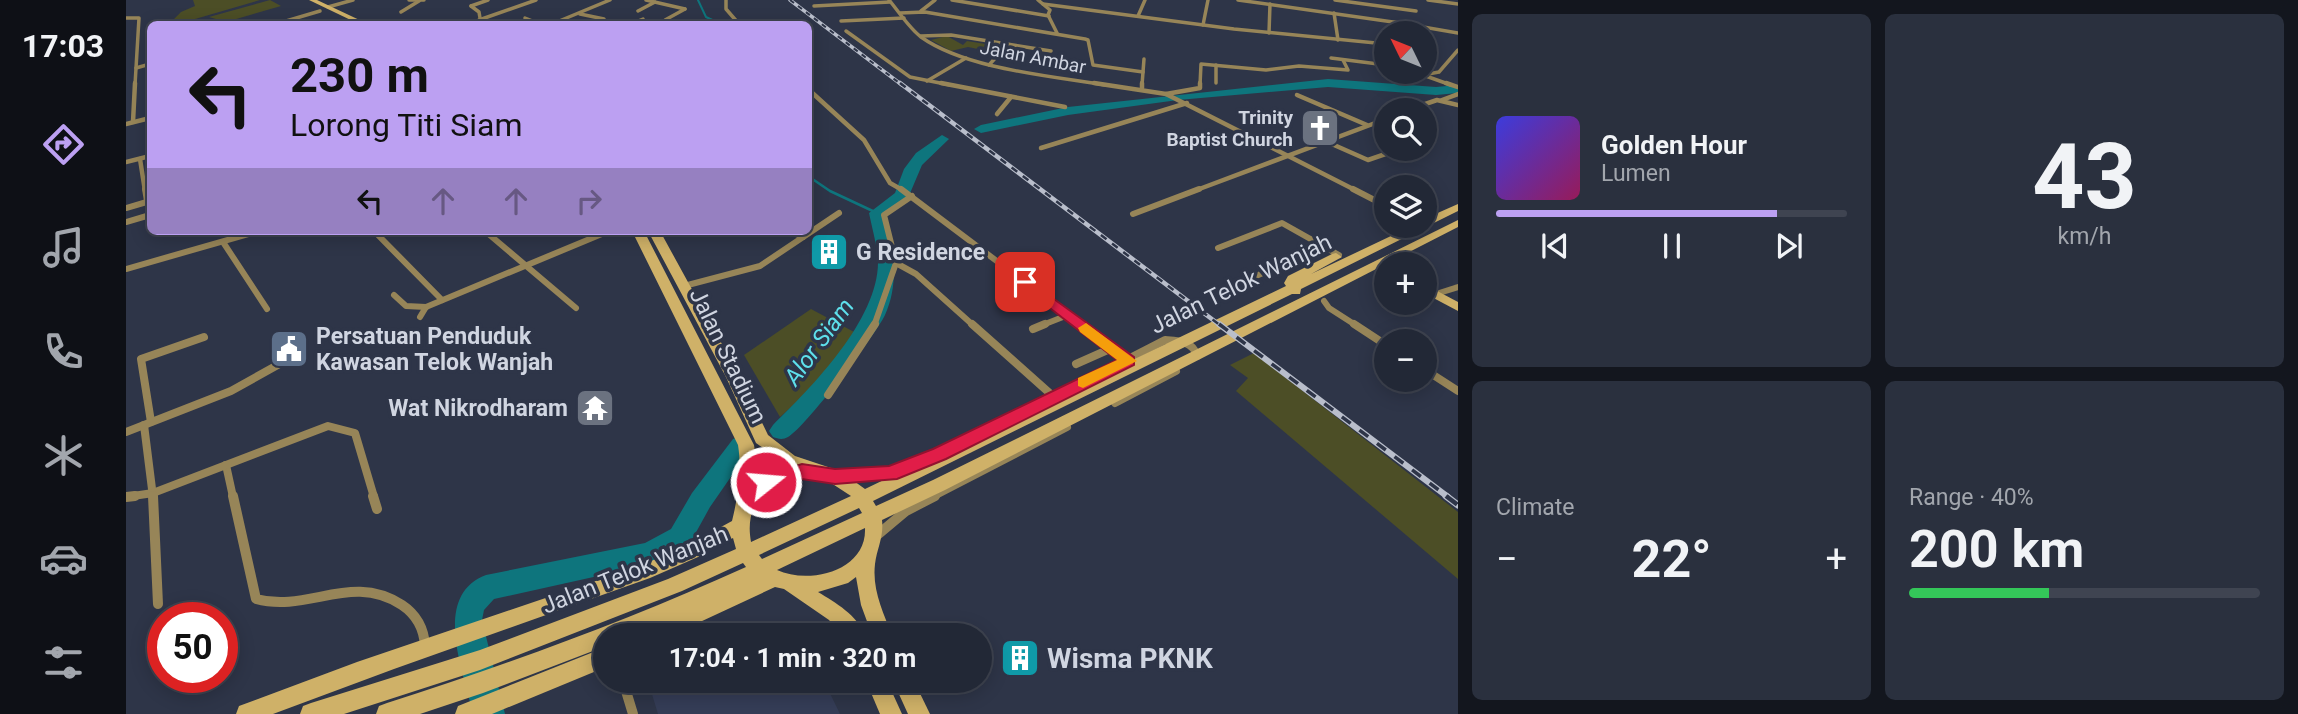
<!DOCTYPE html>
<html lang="en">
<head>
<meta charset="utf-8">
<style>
	:root { --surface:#222836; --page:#2a303e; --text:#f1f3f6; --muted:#a2a6ad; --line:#3f4451; --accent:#bca0f2 }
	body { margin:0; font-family:Roboto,sans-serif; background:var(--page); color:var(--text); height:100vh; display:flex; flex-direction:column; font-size:26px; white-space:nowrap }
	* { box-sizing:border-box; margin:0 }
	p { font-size:23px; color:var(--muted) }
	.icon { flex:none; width:38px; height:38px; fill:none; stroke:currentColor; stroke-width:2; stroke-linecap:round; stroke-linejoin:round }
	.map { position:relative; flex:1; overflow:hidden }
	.drawer { display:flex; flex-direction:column; gap:14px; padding:14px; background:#13161e; width:840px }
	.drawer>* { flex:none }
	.hud { position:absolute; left:21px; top:21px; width:665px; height:214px; border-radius:10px; box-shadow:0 4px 18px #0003,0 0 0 2px var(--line); background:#bca0f2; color:#111; overflow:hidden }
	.needle { width:46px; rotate:313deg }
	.tools { position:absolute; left:1248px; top:21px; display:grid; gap:14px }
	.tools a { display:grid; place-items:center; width:63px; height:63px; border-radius:50%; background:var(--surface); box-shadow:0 4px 18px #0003,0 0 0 2px var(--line); font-size:35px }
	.speed { position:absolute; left:21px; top:602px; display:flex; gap:14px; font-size:35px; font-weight:700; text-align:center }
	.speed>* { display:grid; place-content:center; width:91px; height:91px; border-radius:50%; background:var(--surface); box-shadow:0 4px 18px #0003,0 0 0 2px var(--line); line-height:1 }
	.speed .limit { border:10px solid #d22; background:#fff; color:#111 }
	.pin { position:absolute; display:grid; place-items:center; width:60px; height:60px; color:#fff; margin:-30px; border-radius:14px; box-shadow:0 4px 10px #0006 }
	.me { position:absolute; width:77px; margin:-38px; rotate:73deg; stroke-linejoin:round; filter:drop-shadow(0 0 5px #0008) }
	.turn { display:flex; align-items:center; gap:24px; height:147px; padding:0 28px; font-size:32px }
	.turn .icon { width:91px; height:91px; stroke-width:2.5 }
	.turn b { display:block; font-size:49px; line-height:60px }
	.lanes { display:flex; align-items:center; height:66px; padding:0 28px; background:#0003; justify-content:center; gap:35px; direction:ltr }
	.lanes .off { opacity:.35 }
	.big { font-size:52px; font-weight:700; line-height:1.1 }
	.drawer .tile { flex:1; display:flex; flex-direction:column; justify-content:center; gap:10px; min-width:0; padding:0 24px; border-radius:10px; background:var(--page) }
	.drawer .dial { align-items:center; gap:0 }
	.dial b { font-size:91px; line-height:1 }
	.song { display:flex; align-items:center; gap:21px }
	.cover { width:84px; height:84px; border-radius:10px; background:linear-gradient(135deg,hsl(240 70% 55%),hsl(330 70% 35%)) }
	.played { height:7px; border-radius:4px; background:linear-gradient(90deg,var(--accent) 80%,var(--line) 80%) }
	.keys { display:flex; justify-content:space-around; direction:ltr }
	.heat { display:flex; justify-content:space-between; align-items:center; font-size:38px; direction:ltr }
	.charge { height:10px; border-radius:5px; background:linear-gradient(90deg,#34c759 40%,var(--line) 0) }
	.drawer .tiles { flex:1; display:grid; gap:14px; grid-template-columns:repeat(2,1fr) }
	.trip { position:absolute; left:467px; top:623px; width:399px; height:70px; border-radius:35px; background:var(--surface); box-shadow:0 4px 18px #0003,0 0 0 2px var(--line); font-weight:700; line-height:70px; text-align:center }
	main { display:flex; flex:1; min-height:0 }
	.menu { display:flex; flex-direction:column; width:126px; justify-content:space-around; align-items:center; background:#0e1016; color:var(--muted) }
	.menu .icon { width:49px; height:49px }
	.menu .on { color:var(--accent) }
	.menu b { font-size:32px; color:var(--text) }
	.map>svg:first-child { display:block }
	.built { fill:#353d57 }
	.green { fill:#4c4e26 }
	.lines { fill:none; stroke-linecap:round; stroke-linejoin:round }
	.stream-far1 { stroke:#0e757d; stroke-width:2 }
	.stream { stroke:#0e757d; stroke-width:2.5 }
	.river { fill:#0e757d; fill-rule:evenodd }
	.street-far4 { stroke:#978558; stroke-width:3.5 }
	.street-far3 { stroke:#978558; stroke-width:4.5 }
	.street-far2 { stroke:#978558; stroke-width:6 }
	.street-far1 { stroke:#978558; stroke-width:8 }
	.street { stroke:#978558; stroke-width:10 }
	.secondary { fill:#cfb168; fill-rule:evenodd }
	.rail-far3-casing { stroke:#b9becb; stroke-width:3.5 }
	.rail-far2-casing { stroke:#b9becb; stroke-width:4.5 }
	.rail-far1-casing { stroke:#b9becb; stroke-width:6 }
	.rail-casing { stroke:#b9becb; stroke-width:7 }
	.rail-far3 { stroke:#2e3548; stroke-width:2; stroke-dasharray:5; stroke-linecap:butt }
	.rail-far2 { stroke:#2e3548; stroke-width:2.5; stroke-dasharray:7; stroke-linecap:butt }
	.rail-far1 { stroke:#2e3548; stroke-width:3.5; stroke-dasharray:11; stroke-linecap:butt }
	.rail { stroke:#2e3548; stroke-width:4.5; stroke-dasharray:14; stroke-linecap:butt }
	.route { fill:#e11d48; stroke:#92132f; stroke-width:2 }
	.slow { fill:#f59e0b }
	.labels { text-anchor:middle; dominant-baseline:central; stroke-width:7; stroke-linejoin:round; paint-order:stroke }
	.far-street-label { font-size:19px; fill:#d0d5e1; stroke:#2e3548 }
	.far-poi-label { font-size:19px; font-weight:bold; fill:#d0d5e1; stroke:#2e3548; text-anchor:end }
	.poi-label { font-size:23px; font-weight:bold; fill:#d0d5e1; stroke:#2e3548; text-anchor:start }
	.street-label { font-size:23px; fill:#d0d5e1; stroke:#2e3548 }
	.water-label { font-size:24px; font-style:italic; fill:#5ee0ec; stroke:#2e3548 }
	.near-poi-label { font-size:28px; font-weight:bold; fill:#d0d5e1; stroke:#2e3548; text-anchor:start }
</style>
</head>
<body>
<main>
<nav class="menu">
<b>17:03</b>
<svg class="icon on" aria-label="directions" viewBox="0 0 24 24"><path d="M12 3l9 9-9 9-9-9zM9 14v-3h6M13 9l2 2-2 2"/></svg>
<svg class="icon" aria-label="music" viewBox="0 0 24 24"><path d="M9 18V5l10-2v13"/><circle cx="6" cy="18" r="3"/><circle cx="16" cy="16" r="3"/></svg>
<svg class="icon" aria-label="phone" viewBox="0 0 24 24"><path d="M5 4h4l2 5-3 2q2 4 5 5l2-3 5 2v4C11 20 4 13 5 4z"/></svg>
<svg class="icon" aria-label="climate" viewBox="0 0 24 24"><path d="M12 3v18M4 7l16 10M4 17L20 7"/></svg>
<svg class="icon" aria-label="car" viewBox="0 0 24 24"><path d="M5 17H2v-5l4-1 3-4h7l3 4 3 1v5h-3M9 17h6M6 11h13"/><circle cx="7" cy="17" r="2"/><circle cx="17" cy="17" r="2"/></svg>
<svg class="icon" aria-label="filters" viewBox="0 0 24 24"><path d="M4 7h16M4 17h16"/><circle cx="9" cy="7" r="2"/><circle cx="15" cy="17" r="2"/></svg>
</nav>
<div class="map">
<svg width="1332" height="714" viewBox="0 0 1332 714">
	<rect width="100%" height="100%" fill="#2e3548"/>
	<!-- built -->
	<polygon class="built" points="522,681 698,681 714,714 532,714"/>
	<!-- green -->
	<g class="green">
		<polygon points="67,0 134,0 52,24 45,22 55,12 69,6"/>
		<polygon points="144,0 155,6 100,22 83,17"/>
		<polygon points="821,36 837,45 841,41 872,46 867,52 842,47 825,51 805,40"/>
		<polygon points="685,309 730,333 691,384 654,417 618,355"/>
		<polygon points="1128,353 1332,512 1332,579 1110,391 1122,378 1104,365"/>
	</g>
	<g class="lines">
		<!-- stream-far1 -->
		<polyline class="stream-far1" points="572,0 580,17 595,24"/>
		<!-- stream -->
		<polyline class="stream" points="682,176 704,191 751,213"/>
		<!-- river -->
		<g class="river">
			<polygon points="1202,79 1310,87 1332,85 1332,93 1310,95 1202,87 1052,100 942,115 855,133 848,129 855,125 942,107"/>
			<path d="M816 135 823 139 796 165 782 198 760 214C767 248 774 282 759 315 750 334 679 428 662 437 657 440 652 439 647 437L643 431 647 425C686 387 753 319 752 261 751 245 746 228 743 213L769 193 778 169 790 153Z"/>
			<path d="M615 436 623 439 627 445 584 507 563 545 535 562 368 599 358 610 356 620 379 714H347C338 672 305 596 360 575L519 543 545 529 566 493 607 439Z"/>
		</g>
		<!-- street-far4 -->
		<g class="street-far4">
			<polyline points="283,0 298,0"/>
			<polyline points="520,0 559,9"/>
			<polyline points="600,0 600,9 613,24"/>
			<path d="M763 0C773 12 783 28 795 37 840 69 925 76 979 85"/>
			<polyline points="826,0 923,16"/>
			<polyline points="912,0 924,10 922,15 931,33"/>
			<polyline points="1112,0 1274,23 1277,33"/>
			<polyline points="1209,0 1290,11"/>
			<polyline points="1302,0 1332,4"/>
			<polyline points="917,4 1108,29 1260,44"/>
			<polyline points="345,6 353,12 355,24"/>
			<polyline points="345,6 362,0"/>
			<polyline points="688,6 764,2"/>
			<polyline points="202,7 227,0"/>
			<polyline points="512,11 529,2"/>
			<polyline points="795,11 809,0"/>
			<polyline points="275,12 293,1"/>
			<polyline points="774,13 799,12 959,39 962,40 967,65 1017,72"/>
			<polyline points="1208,13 1212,40"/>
			<polyline points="454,14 478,19"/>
			<polyline points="1012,16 1019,0"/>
			<polyline points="0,18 13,18 9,85"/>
			<polyline points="399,18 414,24"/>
			<polyline points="353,20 410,0"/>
			<polyline points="539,20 559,9"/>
			<polyline points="715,21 778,18"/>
			<polyline points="1274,23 1332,33"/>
			<polyline points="150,24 194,11"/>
			<polyline points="426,24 484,0"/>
			<polyline points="505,24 517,19"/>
			<polyline points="1077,25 1082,0"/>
			<polyline points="720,31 784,77 824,85"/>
			<polyline points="1143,33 1144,4"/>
			<polyline points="795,36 825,35 925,51"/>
			<polyline points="1205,58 1260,65"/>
			<polyline points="863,65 882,44"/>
			<polyline points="1090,65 1090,83"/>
			<polyline points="10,68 24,64"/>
			<polyline points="1297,75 1313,72 1332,50"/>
			<polyline points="1297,75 1325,85"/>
			<polyline points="801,81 840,58"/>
			<polyline points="1016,85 1018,59"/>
			<polyline points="1074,85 1075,64 1140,70 1173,66 1222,70 1217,60"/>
		</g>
		<!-- street-far3 -->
		<g class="street-far3">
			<polyline points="815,83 939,107"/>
			<polyline points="968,83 1040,94 1231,191"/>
			<polyline points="1320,83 1332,87"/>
			<polyline points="1016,88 1016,83"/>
			<polyline points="682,89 738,140 764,183 778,191"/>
			<polyline points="1040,94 1074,88 1074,83"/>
			<polyline points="1171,95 1241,125"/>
			<polyline points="1316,100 1332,94"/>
			<polyline points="1282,110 1311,100 1332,105"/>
			<polyline points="871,114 885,97"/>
			<polyline points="7,122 9,83"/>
			<polyline points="0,124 24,118"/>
			<polyline points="1199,141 1242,160 1274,149"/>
			<polyline points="915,148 1061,103"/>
			<polyline points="14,159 19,191"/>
			<polyline points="0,162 24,156"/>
			<polyline points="1068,191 1260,119"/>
		</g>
		<!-- street-far2 -->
		<g class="street-far2">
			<polyline points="19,189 21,201"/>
			<polyline points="775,189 957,326"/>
			<polyline points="1227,189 1260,206"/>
			<polyline points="0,208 24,201"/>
			<polyline points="1007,214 1073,189"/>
			<polyline points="0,222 24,215"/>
			<polyline points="248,231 316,300"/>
			<polyline points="359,231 450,308"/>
			<polyline points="663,231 677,237"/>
			<polyline points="97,242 141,309"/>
			<polyline points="1092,248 1156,223 1213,255"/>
			<polyline points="770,263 790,274 848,326"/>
			<polyline points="0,269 133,231"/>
			<polyline points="1130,276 1199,246"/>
			<polyline points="558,286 634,266 713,213"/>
			<polyline points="1310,294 1332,287"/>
			<polyline points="268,295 280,306 300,307"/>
			<polyline points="1198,301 1203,308 1231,326"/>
			<polyline points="294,317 300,307 483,231"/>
			<polyline points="748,326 770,263 758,215 786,196"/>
			<polyline points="914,326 942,315"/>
		</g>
		<!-- street-far1 -->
		<g class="street-far1">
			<polyline points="846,324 928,397"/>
			<polyline points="955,324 1003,361"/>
			<polyline points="1228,324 1260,345"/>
			<polyline points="907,329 919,324"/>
			<polyline points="950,364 986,348"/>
			<polyline points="1298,369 1332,391"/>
			<polyline points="702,395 749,324"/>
			<polyline points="989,403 1050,371"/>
			<path d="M899 412 1039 340C1053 341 1067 341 1071 356"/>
			<polyline points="25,422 15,359 78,337"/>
			<polyline points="18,425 27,497"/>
			<polyline points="0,432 105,391 166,357"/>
			<polyline points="100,465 107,497"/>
			<polyline points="710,476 764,473 810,456"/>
			<polyline points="0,497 27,493 202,426 229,433 248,497"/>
			<polyline points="806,497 941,427"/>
		</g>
		<!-- street -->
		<g class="street">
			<polyline points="27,496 32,604"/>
			<path d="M107 496 130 599C183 613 225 572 276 605 291 615 298 629 299 646"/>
			<polyline points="247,496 251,509"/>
			<polyline points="0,497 9,496"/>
			<polyline points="749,537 780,511 809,496"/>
			<polyline points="497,681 507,714"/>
		</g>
		<!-- secondary -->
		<g class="secondary">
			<polygon points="183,0 191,0 242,24 233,24"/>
			<path d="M1332 204V211L1175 289 1174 294H1166L747 501 750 506 807 480 1332 220V227L819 490 756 520C758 537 751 548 749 564 746 590 757 612 766 635H746L735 605 730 577 722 583 692 592C710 603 731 615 739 635H716L703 620 658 589 649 587 546 635H516L519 629 504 635H480V646L357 693 294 714H250L253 706 261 703C383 664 503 620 620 567L617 563 556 591 354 670 218 714H174L177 706 185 703 354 650 542 579 610 549 607 538 572 557 524 578 268 669 147 714H110L113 706 231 662 511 567 560 546 606 521C612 497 616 470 612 445L506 231H518L628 445 631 464 629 482 644 473 663 467 630 443 600 377 522 231H534L614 377 642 435 669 456 714 471 739 489 1160 286 1158 283 1162 276 1206 254 1210 253 1216 257 1185 274 1286 226H1298V219ZM676 477 702 481 725 496 625 542C618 503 640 484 676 477ZM733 508 736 513 636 559 633 555ZM739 528C741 571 683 585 651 570Z"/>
			<polygon points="1298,284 1332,302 1332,311 1298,293"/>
			<polygon points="480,647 480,667 366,714 329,714 332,706"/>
			<polygon points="740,681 761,681 776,714 754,714"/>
			<polygon points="767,681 788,681 804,714 782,714"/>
		</g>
		<!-- rail-far3 casing -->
		<g class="rail-far3-casing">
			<polyline id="rail-far3" points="664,0 776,85"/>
		</g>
		<!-- rail-far2 casing -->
		<g class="rail-far2-casing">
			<polyline id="rail-far2" points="774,83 1095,326"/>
		</g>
		<!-- rail-far1 casing -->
		<g class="rail-far1-casing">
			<polyline id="rail-far1" points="1093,324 1322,497"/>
		</g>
		<!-- rail casing -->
		<g class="rail-casing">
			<polyline id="rail" points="1320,496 1332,505"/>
		</g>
		<!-- rail-far3 -->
		<use href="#rail-far3" class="rail-far3"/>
		<!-- rail-far2 -->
		<use href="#rail-far2" class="rail-far2"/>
		<!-- rail-far1 -->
		<use href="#rail-far1" class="rail-far1"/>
		<!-- rail -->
		<use href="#rail" class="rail"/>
	</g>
	<!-- route -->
	<polygon class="route" points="899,278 1008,357 1008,365 820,459 771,479 709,484 676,479 640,490 634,487 631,482 634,477 676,464 709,469 763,466 807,449 991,360 894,285 892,282"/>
	<!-- slow -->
	<polygon class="slow" points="960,323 1011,361 957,388 952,386 952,378 991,360 954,332 952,328"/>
	<!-- icons -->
	<defs>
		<g id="church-square" transform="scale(2.0125)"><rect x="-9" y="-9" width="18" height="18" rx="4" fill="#6b7280" stroke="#2e3548"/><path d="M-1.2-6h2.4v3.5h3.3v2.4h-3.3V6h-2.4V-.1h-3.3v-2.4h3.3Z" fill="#fff"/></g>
		<g id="building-square" transform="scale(2.0125)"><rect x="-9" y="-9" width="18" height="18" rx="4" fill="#0f9aa8" stroke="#2e3548"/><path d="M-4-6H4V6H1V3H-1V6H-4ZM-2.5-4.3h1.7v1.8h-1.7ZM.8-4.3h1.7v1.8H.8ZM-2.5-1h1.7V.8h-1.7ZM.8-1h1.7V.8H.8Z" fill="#fff"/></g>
		<g id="civic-square" transform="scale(2.0125)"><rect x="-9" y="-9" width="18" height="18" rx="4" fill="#5c6f8a" stroke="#2e3548"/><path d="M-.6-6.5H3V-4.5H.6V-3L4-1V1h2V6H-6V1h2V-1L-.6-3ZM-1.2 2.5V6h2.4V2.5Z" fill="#fff"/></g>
		<g id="temple-square" transform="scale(2.0125)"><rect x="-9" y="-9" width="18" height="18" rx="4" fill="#6b7280" stroke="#2e3548"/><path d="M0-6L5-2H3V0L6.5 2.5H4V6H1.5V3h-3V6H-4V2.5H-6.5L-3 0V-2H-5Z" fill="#fff"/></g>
	</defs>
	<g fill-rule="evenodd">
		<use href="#church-square" x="1194" y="128"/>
		<use href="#building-square" x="703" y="252"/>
		<use href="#civic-square" x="163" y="349"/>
		<use href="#temple-square" x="469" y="408"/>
		<use href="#building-square" x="894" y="658"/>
	</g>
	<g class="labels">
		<!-- far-street labels -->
		<g class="far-street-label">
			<text transform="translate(907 57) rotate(11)">Jalan Ambar</text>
		</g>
		<!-- far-poi labels -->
		<g class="far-poi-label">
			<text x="1167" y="117">Trinity<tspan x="1167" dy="22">Baptist Church</tspan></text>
		</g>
		<!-- poi labels -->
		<g class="poi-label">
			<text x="730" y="252">G Residence</text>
			<text x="190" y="336">Persatuan Penduduk<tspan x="190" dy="26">Kawasan Telok Wanjah</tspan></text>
			<text x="442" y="408" text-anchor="end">Wat Nikrodharam</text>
		</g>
		<!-- street labels -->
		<g class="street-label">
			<text transform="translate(1115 284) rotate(-26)">Jalan Telok Wanjah</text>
			<text transform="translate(602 356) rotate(64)">Jalan Stadium</text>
			<text transform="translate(509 570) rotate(-22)">Jalan Telok Wanjah</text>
		</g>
		<!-- water labels -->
		<g class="water-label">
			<text transform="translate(693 342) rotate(-54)">Alor Siam</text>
		</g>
		<!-- near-poi labels -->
		<g class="near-poi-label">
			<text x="921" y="658">Wisma PKNK</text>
		</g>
	</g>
</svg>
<div class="tools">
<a><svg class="needle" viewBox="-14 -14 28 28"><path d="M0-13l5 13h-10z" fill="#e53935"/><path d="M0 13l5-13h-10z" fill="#a2a6ad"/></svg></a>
<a><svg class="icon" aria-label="search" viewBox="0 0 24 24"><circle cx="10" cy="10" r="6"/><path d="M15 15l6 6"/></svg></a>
<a><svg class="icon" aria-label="layers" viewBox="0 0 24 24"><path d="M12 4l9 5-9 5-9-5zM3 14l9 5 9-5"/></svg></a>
<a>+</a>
<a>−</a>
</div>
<div class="speed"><div class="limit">50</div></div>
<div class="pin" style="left:899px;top:282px;background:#d93025"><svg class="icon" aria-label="arrive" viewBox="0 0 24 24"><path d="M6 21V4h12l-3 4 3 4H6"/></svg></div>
<svg class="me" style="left:640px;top:482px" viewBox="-20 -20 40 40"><circle r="17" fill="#e11d48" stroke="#fff" stroke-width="3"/><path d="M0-11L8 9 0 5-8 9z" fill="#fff"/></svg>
<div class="trip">17:04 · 1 min · 320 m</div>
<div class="hud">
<div class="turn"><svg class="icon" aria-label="left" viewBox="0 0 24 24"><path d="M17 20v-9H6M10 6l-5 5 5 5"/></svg><div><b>230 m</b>Lorong Titi Siam</div></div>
<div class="lanes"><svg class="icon" aria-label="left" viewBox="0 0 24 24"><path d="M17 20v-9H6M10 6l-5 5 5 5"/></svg><svg class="icon off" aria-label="ahead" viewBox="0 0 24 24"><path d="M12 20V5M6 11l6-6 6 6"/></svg><svg class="icon off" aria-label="ahead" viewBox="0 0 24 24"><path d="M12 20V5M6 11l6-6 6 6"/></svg><svg class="icon off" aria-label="right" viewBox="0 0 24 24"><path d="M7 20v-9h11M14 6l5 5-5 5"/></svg></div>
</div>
</div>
<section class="drawer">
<div class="tiles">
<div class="tile">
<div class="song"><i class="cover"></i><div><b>Golden Hour</b><p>Lumen</p></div></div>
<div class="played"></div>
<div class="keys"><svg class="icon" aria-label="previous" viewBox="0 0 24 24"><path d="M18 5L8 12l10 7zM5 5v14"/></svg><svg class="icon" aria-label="pause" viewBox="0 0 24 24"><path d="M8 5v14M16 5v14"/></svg><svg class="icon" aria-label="next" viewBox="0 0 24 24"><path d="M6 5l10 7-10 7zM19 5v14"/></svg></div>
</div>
<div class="tile dial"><b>43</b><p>km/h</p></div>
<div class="tile"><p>Climate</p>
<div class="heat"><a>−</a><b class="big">22°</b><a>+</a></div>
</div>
<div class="tile"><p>Range · 40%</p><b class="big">200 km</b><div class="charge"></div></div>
</div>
</section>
</main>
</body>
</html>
